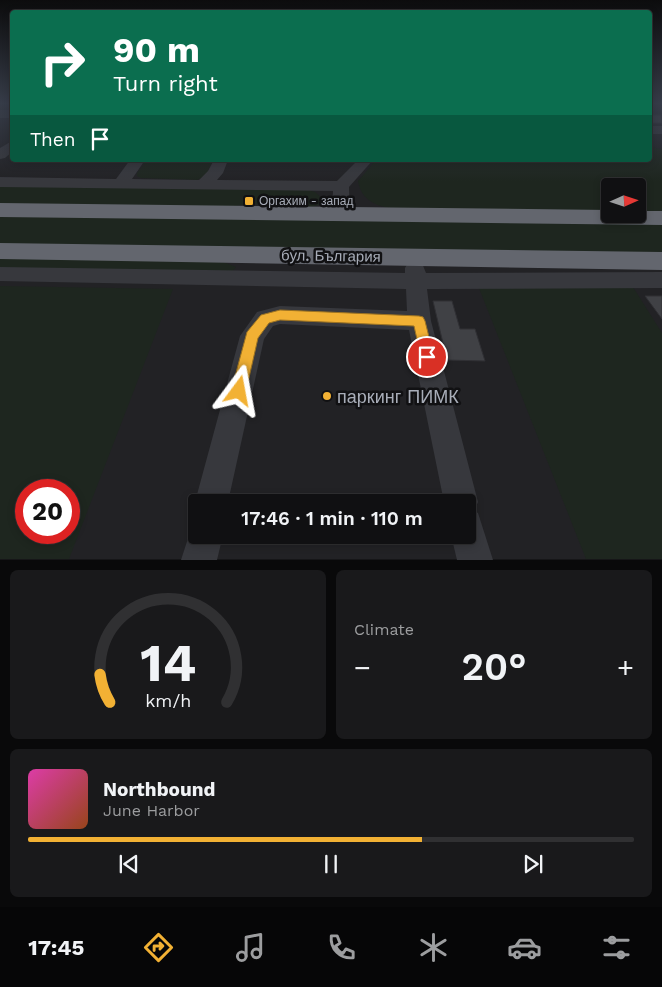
<!DOCTYPE html>
<html lang="en">
<head>
<meta charset="utf-8">
<style>
	:root { --surface:#101012; --page:#19191b; --text:#f1f3f6; --muted:#9c9d9f; --line:#303032; --accent:#f2b134 }
	body { margin:0; font-family:"Work Sans",sans-serif; background:var(--page); color:var(--text); height:100vh; display:flex; flex-direction:column; font-size:19px; white-space:nowrap }
	* { box-sizing:border-box; margin:0 }
	p { font-size:16px; color:var(--muted) }
	.icon { flex:none; width:28px; height:28px; fill:none; stroke:currentColor; stroke-width:2; stroke-linecap:round; stroke-linejoin:round }
	.map { position:relative; height:560px; overflow:hidden }
	.details { display:flex; flex-direction:column; gap:10px; padding:10px; background:#09090a; flex:1 }
	.details>* { flex:none }
	.hud { position:absolute; left:10px; top:10px; width:642px; height:152px; border-radius:5px; box-shadow:0 2px 8px #0003,0 0 0 1px var(--line); background:#0b6e4f; color:#fff; overflow:hidden }
	.needle { width:32px; rotate:87deg }
	.tools { position:absolute; left:601px; top:178px; display:grid; gap:10px }
	.tools a { display:grid; place-items:center; width:45px; height:45px; border-radius:5px; background:var(--surface); box-shadow:0 2px 8px #0003,0 0 0 1px var(--line); font-size:25px }
	.speed { position:absolute; left:15px; top:479px; display:flex; gap:10px; font-size:25px; font-weight:700; text-align:center }
	.speed>* { display:grid; place-content:center; width:65px; height:65px; border-radius:50%; background:var(--surface); box-shadow:0 2px 8px #0003,0 0 0 1px var(--line); line-height:1 }
	.speed .limit { border:8px solid #d22; background:#fff; color:#111 }
	.pin { position:absolute; display:grid; place-items:center; width:42px; height:42px; color:#fff; margin:-21px; border:2px solid #fff; border-radius:50%; box-shadow:0 1px 5px #0007 }
	.me { position:absolute; width:55px; margin:-28px; rotate:13deg; stroke-linejoin:round; filter:drop-shadow(0 0 4px #0008) }
	.turn { display:flex; align-items:center; gap:18px; height:105px; padding:0 20px; font-size:22px }
	.turn .icon { width:65px; height:65px; stroke-width:2.5 }
	.turn b { display:block; font-size:35px; line-height:42px }
	.then { display:flex; align-items:center; height:48px; padding:0 20px; background:#0003; gap:10px; font-size:19px }
	.big { font-size:38px; font-weight:600; line-height:1.1 }
	.details .tile { flex:1; display:flex; flex-direction:column; justify-content:center; gap:8px; min-width:0; padding:0 18px; border-radius:8px; background:var(--page) }
	.details .dial { align-items:center; gap:0 }
	.dial svg { height:130px; overflow:visible; fill:none; stroke:var(--line); stroke-width:7; stroke-linecap:round; text-anchor:middle }
	.dial text { fill:var(--text); stroke:none }
	.song { display:flex; align-items:center; gap:15px }
	.cover { width:60px; height:60px; border-radius:8px; background:linear-gradient(135deg,hsl(320 70% 55%),hsl(20 70% 35%)) }
	.played { height:5px; border-radius:2px; background:linear-gradient(90deg,var(--accent) 65%,var(--line) 65%) }
	.keys { display:flex; justify-content:space-around; direction:ltr }
	.heat { display:flex; justify-content:space-between; align-items:center; font-size:28px; direction:ltr }
	.details .tiles { flex:1; display:grid; gap:10px; grid-template-columns:1fr 1fr }
	.tile:last-child { grid-column:span 2 }
	.trip { position:absolute; left:188px; top:494px; width:288px; height:50px; border-radius:5px; background:var(--surface); box-shadow:0 2px 8px #0003,0 0 0 1px var(--line); font-weight:600; line-height:50px; text-align:center }
	.dock { display:flex; height:80px; justify-content:space-around; align-items:center; background:#060607; color:var(--muted) }
	.dock .icon { width:35px; height:35px }
	.dock .on { color:var(--accent) }
	.dock b { font-size:22px; color:var(--text) }
	.map>svg:first-child { display:block }
	.built { fill:#222225; fill-rule:evenodd }
	.green { fill:#1e261f; fill-rule:evenodd }
	.building { fill:#404145; stroke:#303034 }
	.lines { fill:none; stroke-linecap:round; stroke-linejoin:round }
	.minor { fill:#37383d; fill-rule:evenodd }
	.highway { fill:#63666e; fill-rule:evenodd }
	.route { fill:#f2b134; stroke:#9d7322 }
	.poi-dot { fill:#f2b134; stroke:#111113; stroke-width:2 }
	.labels { text-anchor:middle; dominant-baseline:central; stroke-width:5; stroke-linejoin:round; paint-order:stroke }
	.far-poi-label { font-size:12px; fill:#a8adb8; stroke:#111113; text-anchor:start }
	.street-label { font-size:15px; fill:#a8adb8; stroke:#111113 }
	.near-poi-label { font-size:18px; fill:#a8adb8; stroke:#111113; text-anchor:start }
</style>
</head>
<body>
<div class="map">
<svg width="662" height="560" viewBox="0 0 662 560">
	<rect width="100%" height="100%" fill="#161618"/>
	<!-- built -->
	<path class="built" d="M0 103H12V160H650V103H662V559H0ZM610 186H638V214H610ZM26 490H69V532H26ZM196 502H466V535H196Z"/>
	<!-- green -->
	<g class="green">
		<path d="M650 144 656 148 662 149V213H638V186H610V213L396 209C378 207 361 201 358 181L376 160H650Z"/>
		<polygon points="147,160 213,160 206,176 197,180 141,178 137,176 137,173"/>
		<polygon points="0,185 305,189 315,192 324,200 322,204 311,207 249,204 213,209 0,206"/>
		<polygon points="0,216 662,224 662,255 0,247"/>
		<polygon points="0,257 221,261 236,267 233,271 0,271"/>
		<path d="M0 286 173 289 69 559H0ZM26 490H69V532H26Z"/>
		<polygon points="633,287 662,333 662,559 586,559 479,288"/>
	</g>
	<!-- building -->
	<g class="building">
		<polygon points="650,115 661,115 662,123 650,123"/>
		<polygon points="645,296 662,296 662,319"/>
		<polygon points="433,301 452,301 460,329 475,329 485,361 447,360"/>
	</g>
	<g class="lines">
		<!-- minor -->
		<g class="minor">
			<rect x="0" y="110" width="12" height="8"/>
			<rect x="650" y="126" width="12" height="8"/>
			<polygon points="12,141 12,152 5,158 0,159 0,148"/>
			<polygon points="130,160 145,160 132,179 199,180 208,171 214,160 228,160 223,173 217,180 337,181 358,160 373,160 349,187 350,215 347,219 341,220 335,219 332,215 333,191 0,187 0,177 116,179"/>
			<polygon points="415,261 422,263 426,273 662,272 662,288 427,289 431,321 478,502 474,511 478,513 493,560 457,560 451,535 466,535 466,502 444,502 409,330 280,324 273,326 264,339 228,502 196,502 196,504 195,502 240,336 257,312 280,306 407,311 406,289 0,281 0,267 405,273 405,268 408,263"/>
			<polygon points="196,521 196,535 223,535 217,560 181,560 193,523"/>
		</g>
		<!-- highway -->
		<g class="highway">
			<polygon points="0,203 610,210 610,214 638,214 638,211 662,211 662,225 0,217"/>
			<polygon points="0,243 662,252 662,270 0,259"/>
		</g>
	</g>
	<!-- sky -->
	<linearGradient id="sky" x2="0" y2="1"><stop stop-color="#0c0c0d"/><stop offset="0.57" stop-color="#363c48"/><stop offset="1" stop-color="#363c48" stop-opacity="0"/></linearGradient>
	<rect width="662" height="181" fill="url(#sky)"/>
	<!-- route -->
	<polygon class="route" points="280,310 419,316 423,317 425,321 434,357 432,361 427,363 422,361 414,326 280,320 269,323 258,338 246,391 244,396 239,398 233,396 231,391 247,332 261,315"/>
	<!-- markers -->
	<g class="poi-dot">
		<rect x="244" y="196" width="10" height="10" rx="2.5"/>
		<circle cx="327" cy="396" r="5"/>
	</g>
	<g class="labels">
		<!-- far-poi labels -->
		<g class="far-poi-label">
			<text x="259" y="201">Оргахим - запад</text>
		</g>
		<!-- street labels -->
		<g class="street-label">
			<text transform="translate(331 256) rotate(1)">бул. България</text>
		</g>
		<!-- near-poi labels -->
		<g class="near-poi-label">
			<text x="337" y="396">паркинг ПИМК</text>
		</g>
	</g>
</svg>
<div class="tools">
<a><svg class="needle" viewBox="-14 -14 28 28"><path d="M0-13l5 13h-10z" fill="#e53935"/><path d="M0 13l5-13h-10z" fill="#9c9d9f"/></svg></a>
</div>
<div class="speed"><div class="limit">20</div></div>
<div class="pin" style="left:427px;top:357px;background:#d93025"><svg class="icon" aria-label="arrive" viewBox="0 0 24 24"><path d="M6 21V4h12l-3 4 3 4H6"/></svg></div>
<svg class="me" style="left:239px;top:391px" viewBox="-20 -20 40 40"><path d="M0-17L14 15 0 8-14 15z" fill="#f2b134" stroke="#fff" stroke-width="4"/></svg>
<div class="trip">17:46 · 1 min · 110 m</div>
<div class="hud">
<div class="turn"><svg class="icon" aria-label="right" viewBox="0 0 24 24"><path d="M7 20v-9h11M14 6l5 5-5 5"/></svg><div><b>90 m</b>Turn right</div></div>
<div class="then">Then<svg class="icon" aria-label="arrive" viewBox="0 0 24 24"><path d="M6 21V4h12l-3 4 3 4H6"/></svg></div>
</div>
</div>
<section class="details">
<div class="tiles">
<div class="tile dial"><svg viewBox="0 0 100 80">
<path d="M14 69A42 42 0 1 1 86 69"/>
<path d="M14 69A42 42 0 0 1 8 52" stroke="#f2b134"/>
<text x="50" y="56" font-size="32" font-weight="700">14</text>
<text x="50" y="72" font-size="11">km/h</text>
</svg></div>
<div class="tile"><p>Climate</p>
<div class="heat"><a>−</a><b class="big">20°</b><a>+</a></div>
</div>
<div class="tile">
<div class="song"><i class="cover"></i><div><b>Northbound</b><p>June Harbor</p></div></div>
<div class="played"></div>
<div class="keys"><svg class="icon" aria-label="previous" viewBox="0 0 24 24"><path d="M18 5L8 12l10 7zM5 5v14"/></svg><svg class="icon" aria-label="pause" viewBox="0 0 24 24"><path d="M8 5v14M16 5v14"/></svg><svg class="icon" aria-label="next" viewBox="0 0 24 24"><path d="M6 5l10 7-10 7zM19 5v14"/></svg></div>
</div>
</div>
</section>
<nav class="dock">
<b>17:45</b>
<svg class="icon on" aria-label="directions" viewBox="0 0 24 24"><path d="M12 3l9 9-9 9-9-9zM9 14v-3h6M13 9l2 2-2 2"/></svg>
<svg class="icon" aria-label="music" viewBox="0 0 24 24"><path d="M9 18V5l10-2v13"/><circle cx="6" cy="18" r="3"/><circle cx="16" cy="16" r="3"/></svg>
<svg class="icon" aria-label="phone" viewBox="0 0 24 24"><path d="M5 4h4l2 5-3 2q2 4 5 5l2-3 5 2v4C11 20 4 13 5 4z"/></svg>
<svg class="icon" aria-label="climate" viewBox="0 0 24 24"><path d="M12 3v18M4 7l16 10M4 17L20 7"/></svg>
<svg class="icon" aria-label="car" viewBox="0 0 24 24"><path d="M5 17H2v-5l4-1 3-4h7l3 4 3 1v5h-3M9 17h6M6 11h13"/><circle cx="7" cy="17" r="2"/><circle cx="17" cy="17" r="2"/></svg>
<svg class="icon" aria-label="filters" viewBox="0 0 24 24"><path d="M4 7h16M4 17h16"/><circle cx="9" cy="7" r="2"/><circle cx="15" cy="17" r="2"/></svg>
</nav>
</body>
</html>
